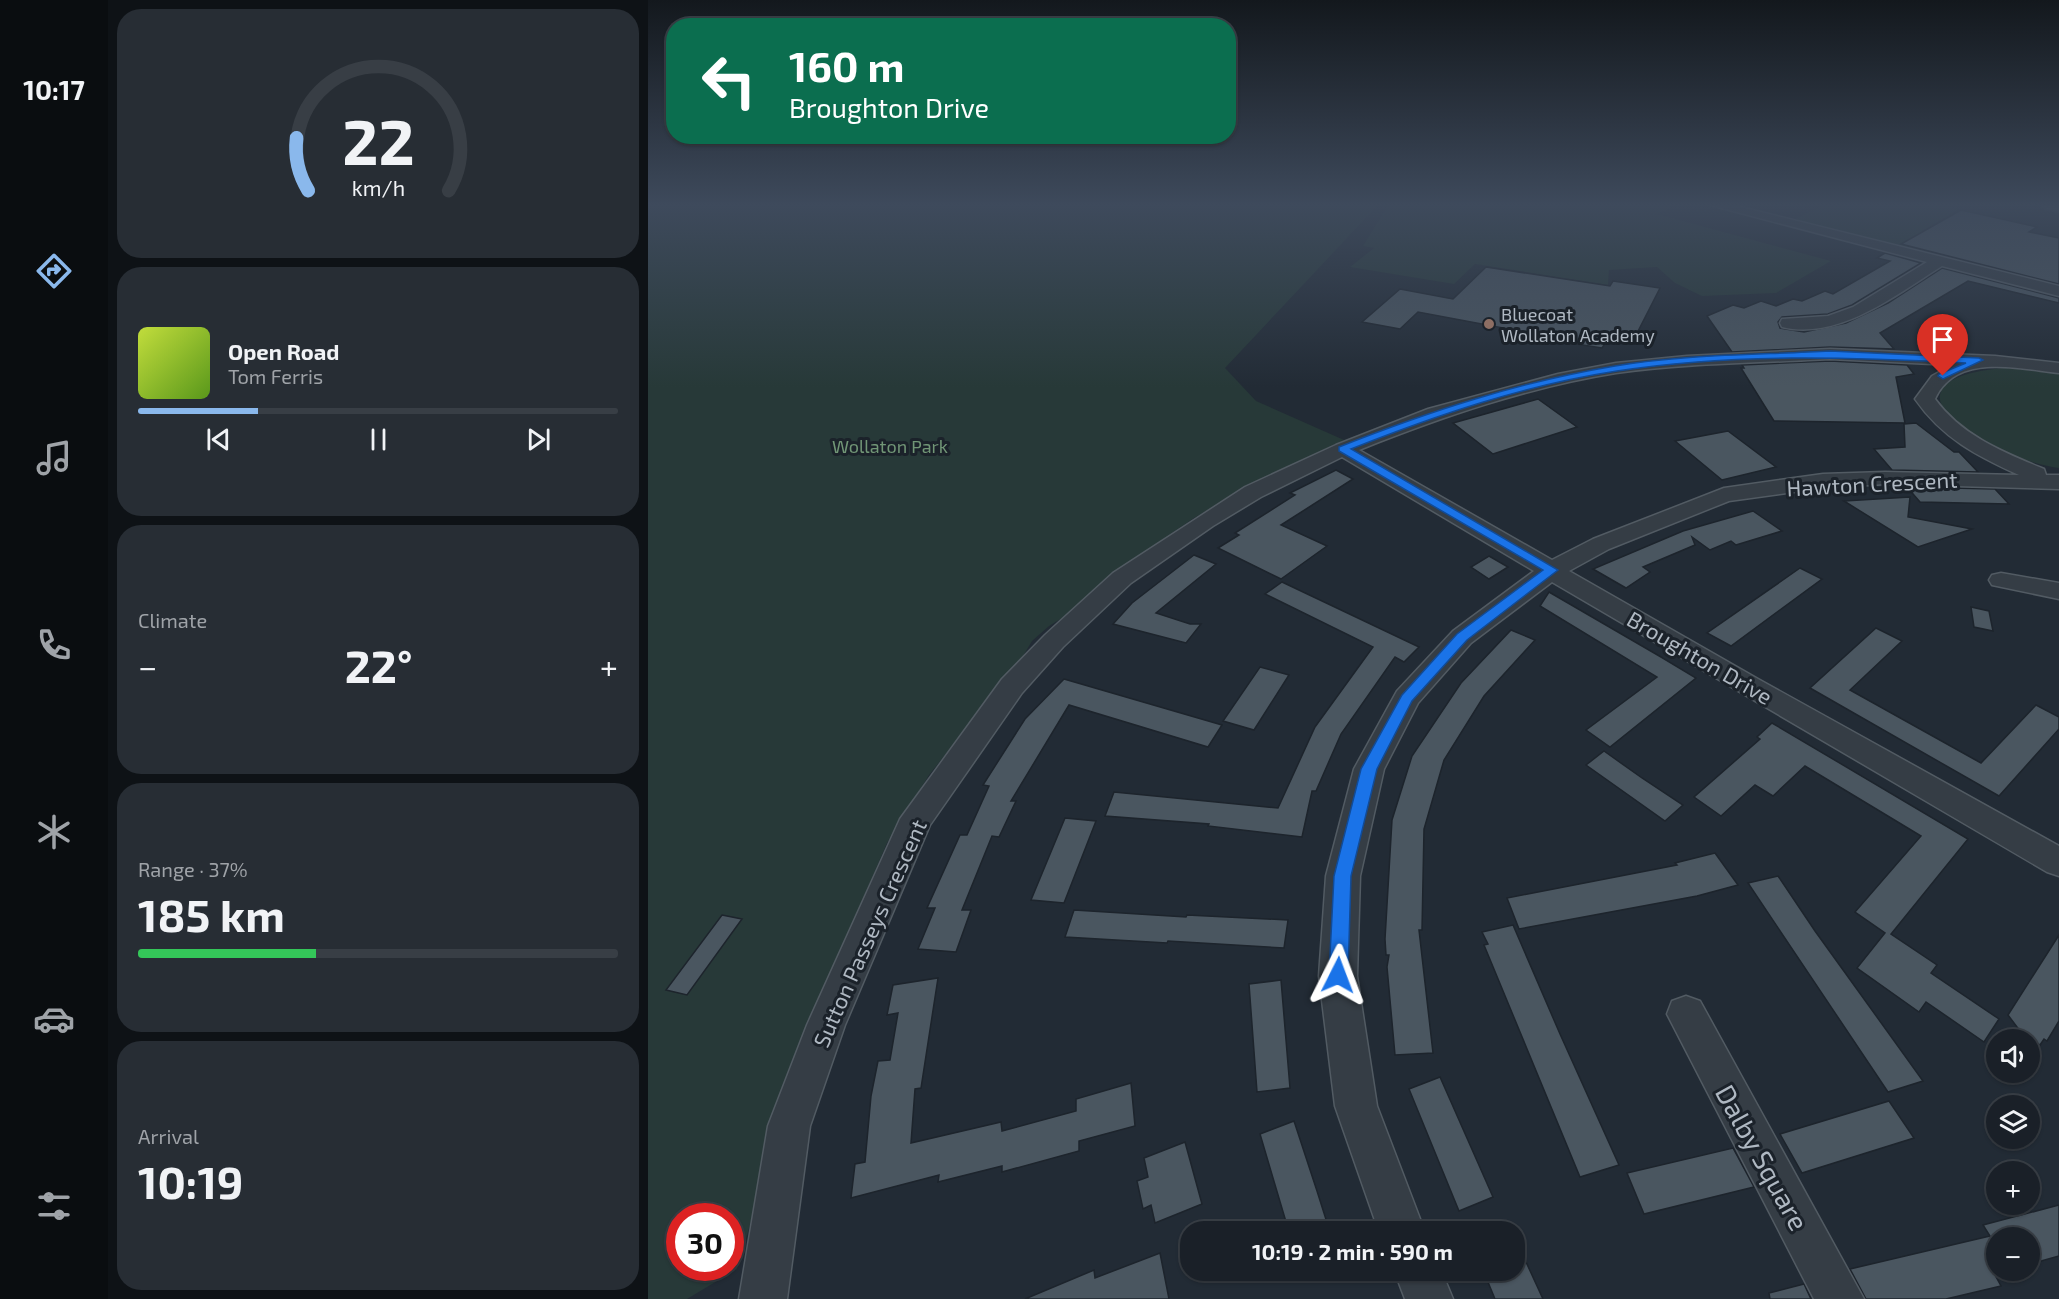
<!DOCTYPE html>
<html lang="en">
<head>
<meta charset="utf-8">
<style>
	:root { --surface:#1a2028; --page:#272d34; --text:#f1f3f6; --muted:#9fa3a8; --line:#383e45; --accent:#8ab8ec }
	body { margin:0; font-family:"Exo 2",sans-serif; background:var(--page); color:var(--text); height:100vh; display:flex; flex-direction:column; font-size:22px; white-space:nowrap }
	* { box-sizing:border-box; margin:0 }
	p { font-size:20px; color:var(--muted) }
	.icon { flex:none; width:33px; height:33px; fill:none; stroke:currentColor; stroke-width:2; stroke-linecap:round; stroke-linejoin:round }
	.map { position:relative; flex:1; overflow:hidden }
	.side { display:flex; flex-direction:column; gap:9px; padding:9px; background:#0e1216; width:540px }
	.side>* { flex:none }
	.guide { position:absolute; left:18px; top:18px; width:570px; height:126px; border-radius:24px; box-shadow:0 2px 4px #0004,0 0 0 2px var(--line); background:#0b6e4f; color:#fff; overflow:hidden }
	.buttons { position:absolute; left:1338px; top:1029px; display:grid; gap:12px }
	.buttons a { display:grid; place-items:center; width:54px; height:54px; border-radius:50%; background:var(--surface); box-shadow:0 2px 4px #0004,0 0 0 2px var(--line); font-size:30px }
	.speed { position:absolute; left:18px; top:1203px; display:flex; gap:12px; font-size:30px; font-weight:700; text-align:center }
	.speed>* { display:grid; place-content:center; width:78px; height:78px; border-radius:50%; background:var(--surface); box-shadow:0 2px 4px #0004,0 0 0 2px var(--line); line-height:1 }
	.speed .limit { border:9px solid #d22; background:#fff; color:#111 }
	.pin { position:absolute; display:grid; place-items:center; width:51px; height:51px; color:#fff; margin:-62px -26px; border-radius:50% 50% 50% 0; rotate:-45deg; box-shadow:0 0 6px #0007 }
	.pin .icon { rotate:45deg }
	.me { position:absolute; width:66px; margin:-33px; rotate:3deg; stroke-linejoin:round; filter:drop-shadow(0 0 4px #0008) }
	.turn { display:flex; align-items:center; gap:21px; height:126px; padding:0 24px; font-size:27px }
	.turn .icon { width:78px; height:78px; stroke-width:2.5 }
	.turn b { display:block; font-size:42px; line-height:51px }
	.big { font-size:45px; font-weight:700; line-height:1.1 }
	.side .card { flex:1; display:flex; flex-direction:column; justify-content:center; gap:9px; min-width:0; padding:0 21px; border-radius:24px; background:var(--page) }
	.side .dial { align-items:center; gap:0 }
	.dial svg { height:156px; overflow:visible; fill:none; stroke:var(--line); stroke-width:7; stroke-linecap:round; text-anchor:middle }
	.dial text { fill:var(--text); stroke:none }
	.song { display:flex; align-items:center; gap:18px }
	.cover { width:72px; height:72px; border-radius:9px; background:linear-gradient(135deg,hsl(70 70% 55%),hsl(90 70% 35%)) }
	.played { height:6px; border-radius:3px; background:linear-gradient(90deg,var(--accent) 25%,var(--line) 25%) }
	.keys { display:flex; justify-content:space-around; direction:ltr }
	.heat { display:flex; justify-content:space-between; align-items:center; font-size:33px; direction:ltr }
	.charge { height:9px; border-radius:4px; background:linear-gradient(90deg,#34c759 37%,var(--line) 0) }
	.trip { position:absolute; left:532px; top:1221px; width:345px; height:60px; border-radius:24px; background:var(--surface); box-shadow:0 2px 4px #0004,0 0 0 2px var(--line); font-weight:700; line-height:60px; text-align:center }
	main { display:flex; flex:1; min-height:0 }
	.menu { display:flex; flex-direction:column; width:108px; justify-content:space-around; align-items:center; background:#0a0d10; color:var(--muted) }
	.menu .icon { width:42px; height:42px }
	.menu .selected { color:var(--accent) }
	.menu b { font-size:27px; color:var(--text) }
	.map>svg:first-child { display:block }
	.green { fill:#273938; fill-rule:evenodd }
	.building { fill:#4a5660; stroke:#1d242c; stroke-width:1.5 }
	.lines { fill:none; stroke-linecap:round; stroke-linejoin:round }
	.street-casing { stroke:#525b63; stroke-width:3 }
	.primary-casing { stroke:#3e464f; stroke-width:3 }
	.street { fill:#353d45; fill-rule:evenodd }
	.primary { fill:#535c65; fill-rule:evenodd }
	.route { fill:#1a73e8; stroke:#114b97; stroke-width:1.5 }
	.education-dot { fill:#8d6e63; stroke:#1b222a; stroke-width:2 }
	.labels { text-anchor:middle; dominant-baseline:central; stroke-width:6; stroke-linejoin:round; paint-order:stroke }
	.far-poi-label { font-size:18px; fill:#afb8c2; stroke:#1b222a; text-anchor:start }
	.far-park-label { font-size:18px; fill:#719676; stroke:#1b222a }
	.street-label { font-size:22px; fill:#afb8c2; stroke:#1b222a }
	.near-street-label { font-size:27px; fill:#afb8c2; stroke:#1b222a }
</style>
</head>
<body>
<main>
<nav class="menu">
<b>10:17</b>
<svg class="icon selected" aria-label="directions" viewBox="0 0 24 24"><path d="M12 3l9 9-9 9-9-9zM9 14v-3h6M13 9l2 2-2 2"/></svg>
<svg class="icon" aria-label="music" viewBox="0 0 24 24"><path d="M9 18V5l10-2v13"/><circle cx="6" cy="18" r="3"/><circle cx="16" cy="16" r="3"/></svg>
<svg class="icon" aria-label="phone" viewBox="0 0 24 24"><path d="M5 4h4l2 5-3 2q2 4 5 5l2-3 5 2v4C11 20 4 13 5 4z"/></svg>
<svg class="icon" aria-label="climate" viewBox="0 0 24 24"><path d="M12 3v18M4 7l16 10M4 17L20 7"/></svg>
<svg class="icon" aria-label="car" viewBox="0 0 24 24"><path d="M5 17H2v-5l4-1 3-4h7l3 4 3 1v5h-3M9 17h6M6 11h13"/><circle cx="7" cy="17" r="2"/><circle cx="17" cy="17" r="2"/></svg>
<svg class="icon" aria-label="filters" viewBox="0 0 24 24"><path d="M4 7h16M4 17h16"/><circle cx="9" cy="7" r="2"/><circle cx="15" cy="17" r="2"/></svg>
</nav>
<section class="side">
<div class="card dial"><svg viewBox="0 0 100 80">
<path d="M14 69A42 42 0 1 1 86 69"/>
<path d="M14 69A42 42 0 0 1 8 42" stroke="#8ab8ec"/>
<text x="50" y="56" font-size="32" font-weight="700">22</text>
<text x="50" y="72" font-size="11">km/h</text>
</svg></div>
<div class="card">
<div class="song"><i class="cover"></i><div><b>Open Road</b><p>Tom Ferris</p></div></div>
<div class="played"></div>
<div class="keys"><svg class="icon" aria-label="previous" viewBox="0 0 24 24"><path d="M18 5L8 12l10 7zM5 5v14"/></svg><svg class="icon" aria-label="pause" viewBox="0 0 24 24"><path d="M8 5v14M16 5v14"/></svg><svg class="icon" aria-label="next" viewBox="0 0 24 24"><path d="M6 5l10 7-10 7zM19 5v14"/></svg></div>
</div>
<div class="card"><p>Climate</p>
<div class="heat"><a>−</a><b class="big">22°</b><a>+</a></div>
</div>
<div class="card"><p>Range · 37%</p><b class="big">185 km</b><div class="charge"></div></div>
<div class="card"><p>Arrival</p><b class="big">10:19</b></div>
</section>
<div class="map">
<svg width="1411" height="1299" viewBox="0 0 1411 1299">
	<rect width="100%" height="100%" fill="#222b35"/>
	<!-- green -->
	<g class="green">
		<path d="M0 205H730L577 368 608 401 696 440 622 475 546 518 509 543 424 612 401 626 384 641 372 661 281 775 239 843 161 1025 89 1269 39 1299H0ZM32 1216H82V1268H32Z"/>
		<polygon points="740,205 1027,205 1009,214 1183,261 1128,293 1054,296 1027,283 1009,267 961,270 960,285 827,264 806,284 702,267 726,248 715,246"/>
		<polygon points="1175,205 1293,205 1311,209 1274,231 1280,234 1257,248 1145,220"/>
		<path d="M1368 367 1411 371V468C1333 457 1211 376 1368 367Z"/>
	</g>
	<!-- building -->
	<g class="building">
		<polygon points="1313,210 1389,227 1381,232 1411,238 1411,284 1253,244"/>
		<polygon points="1237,253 1273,263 1204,305 1180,314 1134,317 1130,322 1132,328 1156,332 1198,323 1240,303 1294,268 1411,298 1411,303 1320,281 1232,333 1246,349 1182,347 1084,352 1059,316 1085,305 1096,308 1113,301 1128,306 1145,299 1154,301 1177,291 1185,294 1242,261 1229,258"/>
		<polygon points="838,267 962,286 965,281 1012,288 984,343 960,339 954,348 896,339 898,336 770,312 752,329 714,322 752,289 805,299"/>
		<polygon points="1182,361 1259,365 1266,374 1248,377 1257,423 1126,421 1093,368 1096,368 1094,365"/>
		<polygon points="890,399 929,427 845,454 805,423"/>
		<polygon points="1268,423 1306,452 1311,452 1330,472 1244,470 1226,449 1257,447 1256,424"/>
		<polygon points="1080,431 1128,467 1074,480 1027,441"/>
		<polygon points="688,470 705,479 633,525 679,546 633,579 570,548 591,535 587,533 647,495 642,493"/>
		<polygon points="1259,487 1347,489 1361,504 1272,502"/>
		<polygon points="1262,497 1260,517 1324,529 1270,547 1196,501"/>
		<polygon points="1105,511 1134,531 1088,545 1083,541 1062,550 1044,537 1047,545 995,567 1002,572 978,588 945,569 1035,531"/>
		<polygon points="546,555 568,564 508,613 542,624 553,624 538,643 465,624 484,603"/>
		<polygon points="841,556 860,567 841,579 823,567"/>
		<polygon points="1152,568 1174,579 1083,646 1059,633"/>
		<polygon points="634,582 771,647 756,662 747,657 693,734 668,791 664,791 654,837 560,826 561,824 457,816 466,792 630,808 667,727 725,647 617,594"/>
		<polygon points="901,592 1013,657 1048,678 962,747 938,730 1009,677 892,606"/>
		<polygon points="1323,607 1341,611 1345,631 1326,627"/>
		<polygon points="1228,628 1254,641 1202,690 1333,763 1388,705 1411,717 1411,729 1351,796 1162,688"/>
		<polygon points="863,630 887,640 836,696 796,760 776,829 774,930 771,930 785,1053 747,1055 739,967 741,955 738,955 737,939 744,820 764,756 813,683"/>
		<polygon points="612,667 641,675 606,730 575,721"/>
		<polygon points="416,679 574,725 560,747 421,705 363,801 368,801 351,837 344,836 314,910 323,910 308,952 270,949 287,908 279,908 312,835 319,835 341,786 335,785 377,719"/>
		<polygon points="1124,723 1320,839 1243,934 1289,965 1283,973 1351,1019 1336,1042 1278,1002 1271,1012 1209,968 1237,933 1207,912 1273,836 1157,766 1125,796 1107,785 1073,816 1046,797 1112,739 1109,737"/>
		<polygon points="956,751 994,778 1035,805 1017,821 938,765"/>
		<polygon points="417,818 448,821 416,903 383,900"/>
		<polygon points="1067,853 1090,885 1049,896 871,929 859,898 1029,865 1027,863"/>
		<polygon points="1130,876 1167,931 1275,1081 1240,1092 1100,883"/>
		<polygon points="426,910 538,917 539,915 640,920 636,948 520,941 519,943 417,937"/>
		<polygon points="74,915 94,919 39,995 18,990"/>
		<polygon points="865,925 912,1034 971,1165 932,1177 836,945 840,944 834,932"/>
		<polygon points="1411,935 1411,1021 1399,1041 1396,1039 1392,1045 1372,1031 1360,1015"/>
		<polygon points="290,978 273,1088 267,1089 263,1143 353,1122 354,1131 428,1111 428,1099 483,1083 487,1126 431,1141 431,1151 354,1172 354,1166 290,1182 291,1175 203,1198 207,1164 217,1162 223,1096 230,1061 242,1060 250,1013 239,1015 245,985"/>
		<polygon points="633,980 642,1088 609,1092 601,984"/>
		<polygon points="792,1077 845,1197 811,1211 761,1089"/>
		<polygon points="1241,1101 1266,1138 1154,1173 1132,1134"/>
		<polygon points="646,1121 669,1191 682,1232 641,1232 612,1134"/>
		<polygon points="537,1142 554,1204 507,1223 503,1205 495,1209 489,1181 500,1177 496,1158"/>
		<polygon points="1085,1148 1106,1187 996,1214 979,1173"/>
		<polygon points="1411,1205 1411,1256 1382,1264 1382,1238 1348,1238 1348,1270 1357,1270 1346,1273 1353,1286 1298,1299 1218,1299 1202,1269 1342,1236 1335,1225"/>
		<polygon points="867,1238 895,1299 847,1299 835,1270 867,1270"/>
		<polygon points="512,1253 521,1299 377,1299 446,1270 447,1278"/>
		<polygon points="1156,1284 1163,1299 1122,1299 1121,1293"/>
	</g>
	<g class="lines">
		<!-- street casing -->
		<g class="street-casing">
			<g id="street">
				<path d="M1062 205H1085L1411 286V296L1294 266C1249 294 1191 341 1134 327L1132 323 1134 319 1180 316 1205 307 1279 262Z"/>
				<path d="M1182 349 1347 356 1411 363V373C1371 369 1308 352 1287 399 1314 436 1355 452 1396 469L1398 475H1411V489L1237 484 1175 488 1081 501 961 549 921 571 1110 679 1411 846V876L1399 872 904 582 823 643 770 703 736 769 712 876 709 976 729 1106 777 1232H731L687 1106 671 976 678 876 706 769 749 691 805 631 886 571 694 457 613 497 565 526 483 583 415 647 374 693 282 825 197 1025 162 1126 139 1299H91L120 1126 159 1025 252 819 354 679 397 635 465 573 597 487 688 445 780 409 910 374 968 363 1039 356ZM1182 359 1304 365 1284 376 1267 399C1294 438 1329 456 1371 475L1237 472 1175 474 1076 488 945 539 904 560 711 450C794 417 880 387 968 373 1039 363 1111 363 1182 359Z"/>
				<polygon points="1353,573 1411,583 1411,599 1344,585 1341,580 1344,575"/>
				<polygon points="1038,996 1052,1001 1216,1299 1166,1299 1019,1014 1024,1001"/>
				<polygon points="746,1270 793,1270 805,1299 757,1299"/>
			</g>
		</g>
		<!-- primary casing -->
		<g class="primary-casing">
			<polygon id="primary" points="1394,205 1411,205 1411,212 1396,208"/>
		</g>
		<!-- street -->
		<use href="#street" class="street"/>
		<!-- primary -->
		<use href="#primary" class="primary"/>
	</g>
	<!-- sky -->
	<linearGradient id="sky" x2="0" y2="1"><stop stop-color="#13181d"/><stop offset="0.53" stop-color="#3e4a5c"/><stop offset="1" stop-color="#3e4a5c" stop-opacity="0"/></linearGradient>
	<rect width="1411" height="387" fill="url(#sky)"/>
	<!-- route -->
	<path class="route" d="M1182 351 1331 358 1335 360 1295 379 1290 376 1291 374 1318 363C1202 357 1084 353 969 371 877 385 789 415 703 449L910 570 819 640 764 701 729 769 703 876 700 975 697 981 690 984 683 981 681 975 686 876 713 769 754 695 809 634 895 570 691 451V447C782 411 871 382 967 366 1038 354 1111 355 1182 351Z"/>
	<!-- markers -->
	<circle class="education-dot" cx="841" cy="324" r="6"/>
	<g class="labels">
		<!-- far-poi labels -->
		<g class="far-poi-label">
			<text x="853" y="314">Bluecoat<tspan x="853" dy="21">Wollaton Academy</tspan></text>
		</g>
		<!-- far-park labels -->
		<g class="far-park-label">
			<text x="242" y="446">Wollaton Park</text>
		</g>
		<!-- street labels -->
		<g class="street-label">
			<text transform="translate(1224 483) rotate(-3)">Hawton Crescent</text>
			<text transform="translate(1052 657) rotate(30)">Broughton Drive</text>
			<text transform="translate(221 933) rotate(-66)">Sutton Passeys Crescent</text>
		</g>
		<!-- near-street labels -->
		<g class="near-street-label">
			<text transform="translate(1115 1157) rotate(61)">Dalby Square</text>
		</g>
	</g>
</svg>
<div class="buttons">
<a><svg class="icon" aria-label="sound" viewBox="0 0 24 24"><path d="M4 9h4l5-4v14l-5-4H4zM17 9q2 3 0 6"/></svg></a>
<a><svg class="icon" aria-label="layers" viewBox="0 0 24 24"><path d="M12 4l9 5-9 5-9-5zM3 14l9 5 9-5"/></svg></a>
<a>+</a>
<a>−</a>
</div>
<div class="speed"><div class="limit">30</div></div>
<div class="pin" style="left:1295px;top:376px;background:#d93025"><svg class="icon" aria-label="arrive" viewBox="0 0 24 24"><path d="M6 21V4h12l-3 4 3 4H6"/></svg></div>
<svg class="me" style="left:690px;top:975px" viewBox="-20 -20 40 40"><path d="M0-17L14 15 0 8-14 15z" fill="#1a73e8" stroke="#fff" stroke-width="4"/></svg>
<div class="trip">10:19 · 2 min · 590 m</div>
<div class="guide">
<div class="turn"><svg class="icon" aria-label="left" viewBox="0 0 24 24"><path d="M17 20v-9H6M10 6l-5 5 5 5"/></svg><div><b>160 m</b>Broughton Drive</div></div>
</div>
</div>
</main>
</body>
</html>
